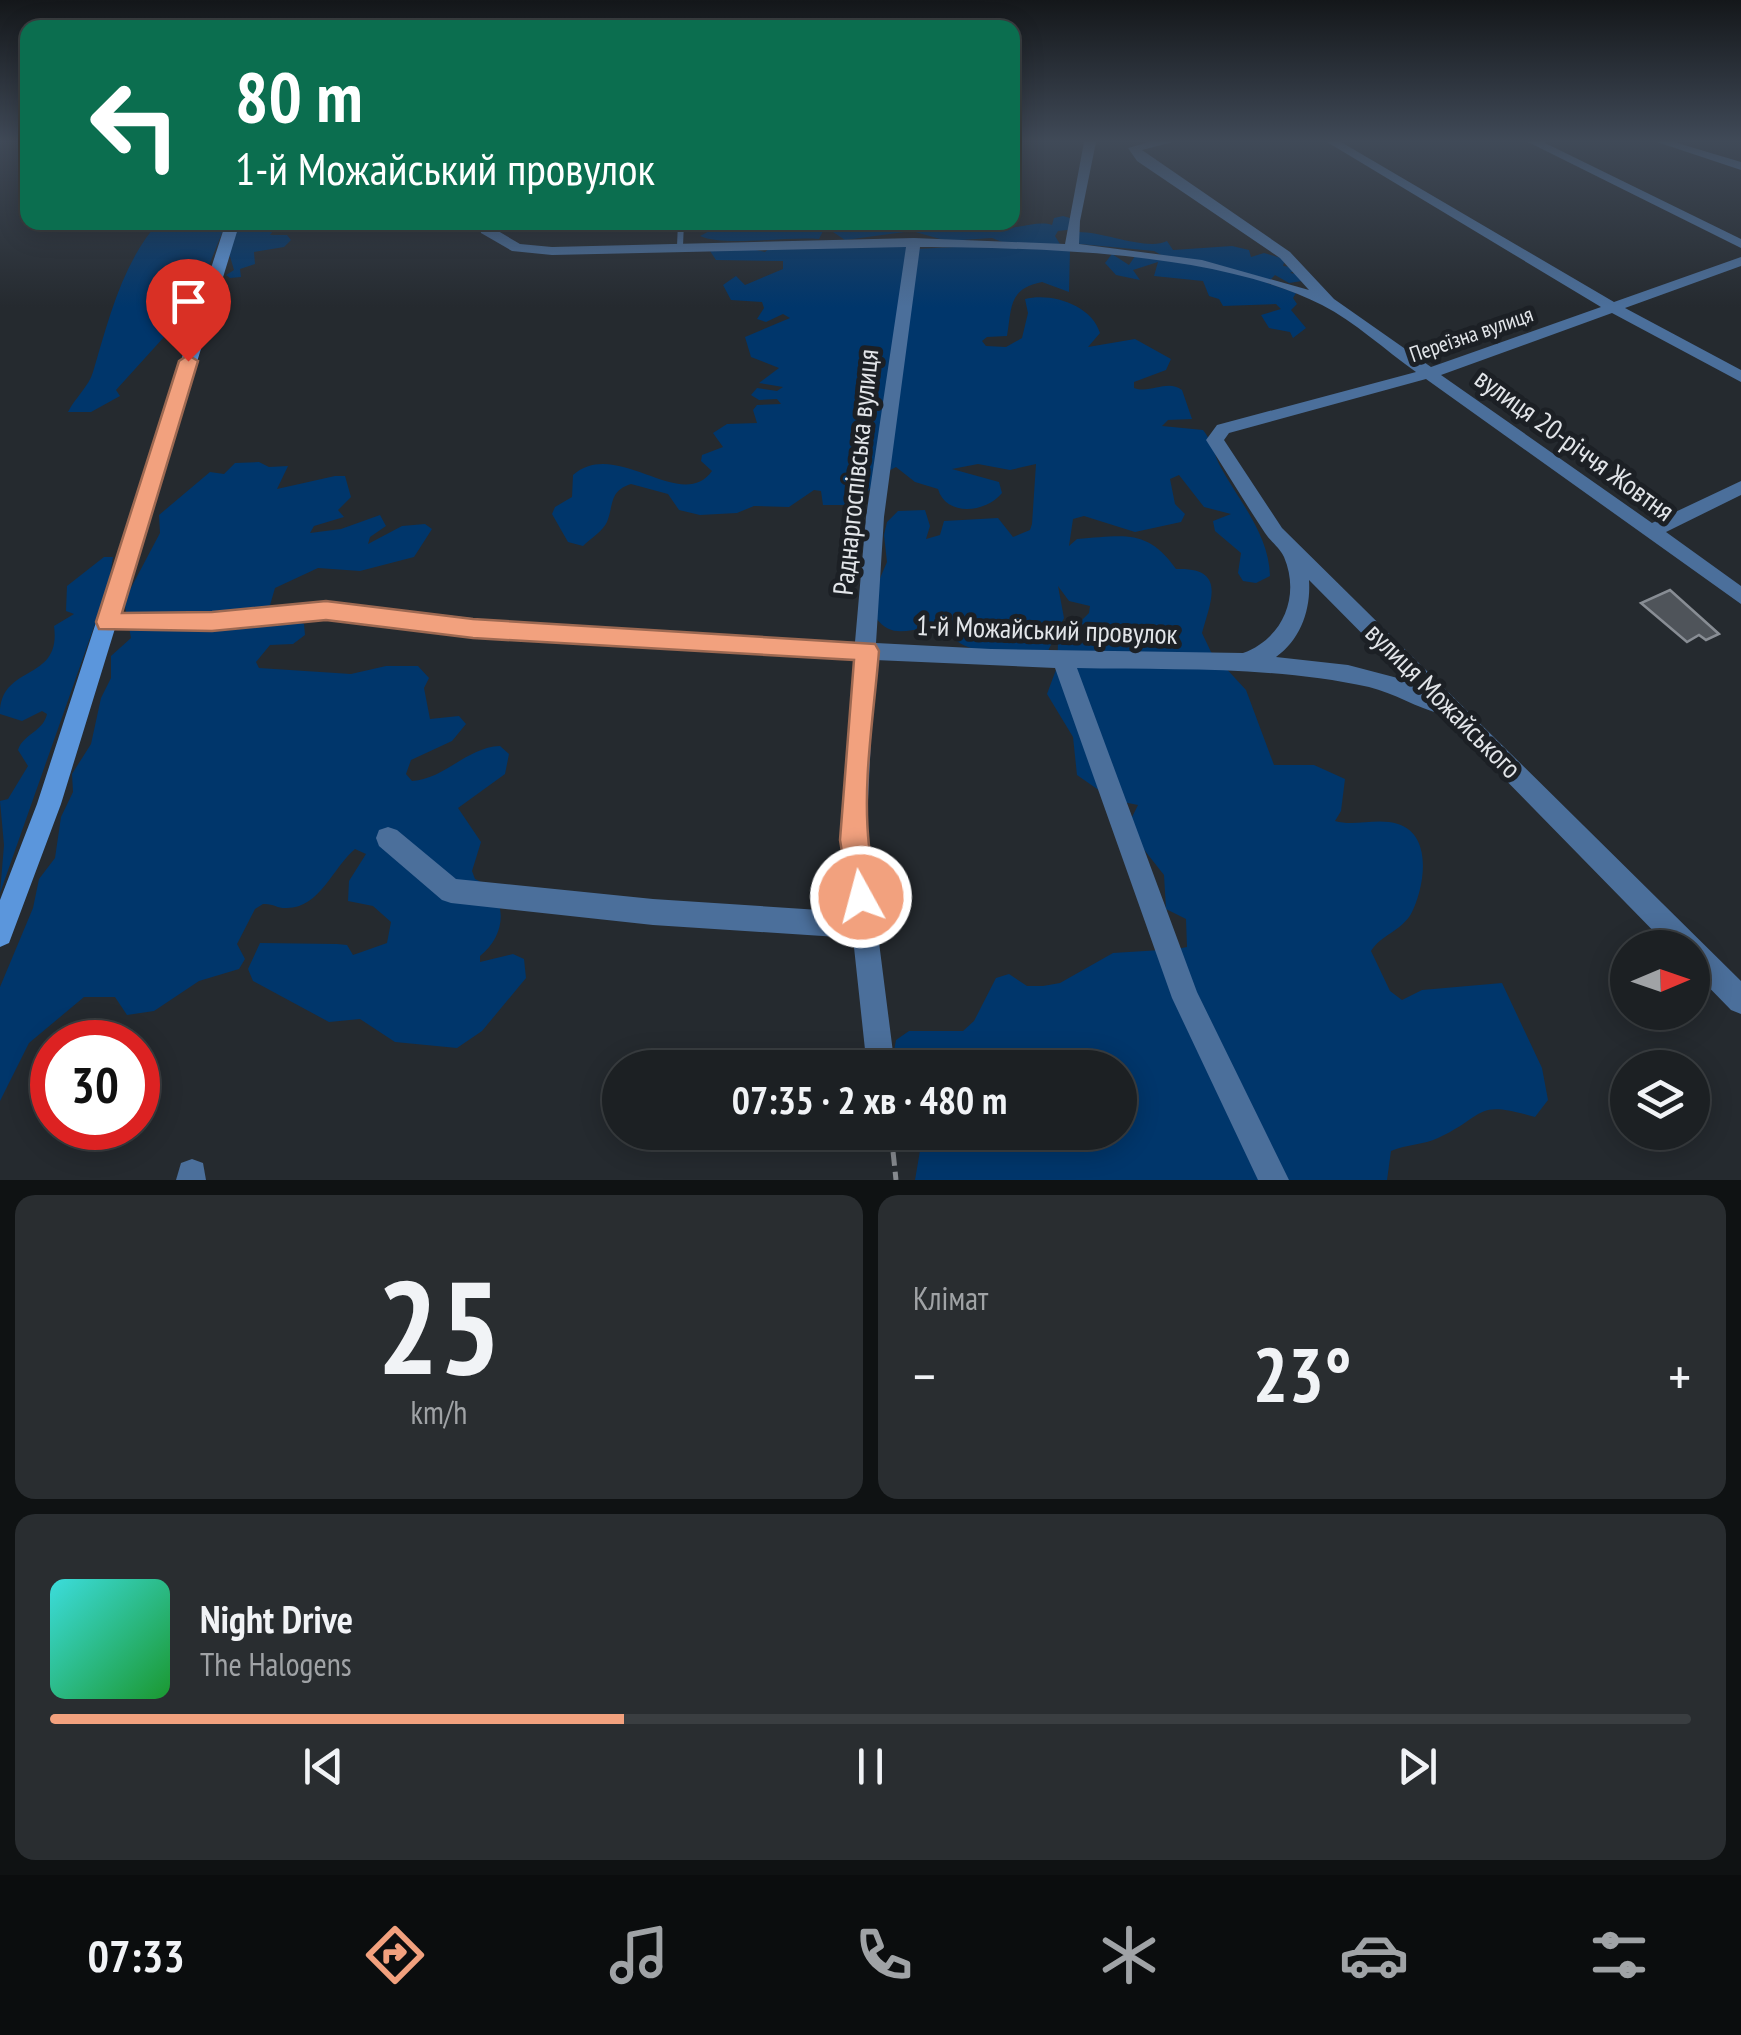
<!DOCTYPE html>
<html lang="uk">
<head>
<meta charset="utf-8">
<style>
	:root { --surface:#1c2023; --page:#292d30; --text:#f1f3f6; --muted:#a0a3a6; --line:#3a3e41; --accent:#f2a17e }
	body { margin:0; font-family:"PT Sans Narrow",sans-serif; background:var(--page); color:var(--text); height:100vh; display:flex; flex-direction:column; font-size:38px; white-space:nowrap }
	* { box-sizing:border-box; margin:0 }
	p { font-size:32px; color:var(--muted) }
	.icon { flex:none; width:55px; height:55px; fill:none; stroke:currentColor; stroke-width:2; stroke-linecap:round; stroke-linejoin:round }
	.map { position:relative; height:1180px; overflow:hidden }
	.panel { display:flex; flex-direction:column; gap:15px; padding:15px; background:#0f1213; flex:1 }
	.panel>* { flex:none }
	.guide { position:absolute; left:20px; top:20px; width:1000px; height:210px; border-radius:20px; box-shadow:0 5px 25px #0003,0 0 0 2px var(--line); background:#0b6e4f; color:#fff; overflow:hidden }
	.needle { width:65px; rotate:88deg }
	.controls { position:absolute; left:1610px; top:930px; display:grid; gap:20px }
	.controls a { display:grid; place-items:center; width:100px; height:100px; border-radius:50%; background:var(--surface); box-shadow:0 5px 25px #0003,0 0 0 2px var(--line); font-size:50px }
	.speed { position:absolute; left:30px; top:1020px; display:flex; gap:20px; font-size:50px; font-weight:700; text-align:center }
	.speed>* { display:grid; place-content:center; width:130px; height:130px; border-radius:50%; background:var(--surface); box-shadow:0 5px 25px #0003,0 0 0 2px var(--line); line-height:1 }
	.speed .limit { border:15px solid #d22; background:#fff; color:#111 }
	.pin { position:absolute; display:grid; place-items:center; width:85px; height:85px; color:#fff; margin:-102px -42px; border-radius:50% 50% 50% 0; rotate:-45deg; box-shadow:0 0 10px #0007 }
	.pin .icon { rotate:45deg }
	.me { position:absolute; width:110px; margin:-55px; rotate:353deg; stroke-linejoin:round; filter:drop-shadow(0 0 8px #0008) }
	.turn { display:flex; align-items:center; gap:35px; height:210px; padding:0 50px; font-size:45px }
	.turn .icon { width:130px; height:130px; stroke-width:2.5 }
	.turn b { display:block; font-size:70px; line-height:85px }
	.big { font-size:75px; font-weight:800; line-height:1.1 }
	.panel .widget { flex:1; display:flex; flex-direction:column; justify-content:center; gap:15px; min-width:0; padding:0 35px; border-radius:20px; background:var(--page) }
	.panel .dial { align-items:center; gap:0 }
	.dial b { font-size:130px; line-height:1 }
	.song { display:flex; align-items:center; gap:30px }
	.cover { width:120px; height:120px; border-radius:15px; background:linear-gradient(135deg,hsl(180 70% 55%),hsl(130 70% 35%)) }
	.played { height:10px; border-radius:5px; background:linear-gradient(90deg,var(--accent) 35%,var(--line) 35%) }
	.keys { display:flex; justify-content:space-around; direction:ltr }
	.heat { display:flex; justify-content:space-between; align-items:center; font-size:55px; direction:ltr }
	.panel .tiles { flex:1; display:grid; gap:15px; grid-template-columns:1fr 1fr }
	.widget:last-child { grid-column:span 2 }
	.trip { position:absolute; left:602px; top:1050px; width:535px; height:100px; border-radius:50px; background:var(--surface); box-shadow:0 5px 25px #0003,0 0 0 2px var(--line); font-weight:800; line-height:100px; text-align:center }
	.tab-bar { display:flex; height:160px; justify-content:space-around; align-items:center; background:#0b0d0e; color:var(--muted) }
	.tab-bar .icon { width:70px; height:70px }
	.tab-bar .current { color:var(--accent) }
	.tab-bar b { font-size:45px; color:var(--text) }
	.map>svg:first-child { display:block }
	.green { fill:#00366b }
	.building { fill:#4f545a; stroke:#888d94; stroke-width:2.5 }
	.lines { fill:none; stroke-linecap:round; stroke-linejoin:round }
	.path { stroke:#878b90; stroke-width:5; stroke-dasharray:14 6; stroke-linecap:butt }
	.lane { stroke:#4b6f9b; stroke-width:6 }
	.street { fill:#4b6f9b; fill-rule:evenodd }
	.secondary { fill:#5b96dc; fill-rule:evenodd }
	.route { fill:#f2a17e; stroke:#9d6952; stroke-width:2.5 }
	.labels { text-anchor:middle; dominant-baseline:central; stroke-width:10; stroke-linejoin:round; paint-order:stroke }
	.far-street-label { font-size:22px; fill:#e2e5e9; stroke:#1c2025 }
	.street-label { font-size:28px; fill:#e2e5e9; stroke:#1c2025 }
</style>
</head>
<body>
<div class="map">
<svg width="1741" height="1180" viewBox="0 0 1741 1180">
	<rect width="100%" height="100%" fill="#252a2f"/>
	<!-- green -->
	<g class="green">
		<path d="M1063 216 1070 218 1075 229 1058 231 1055 236 1060 244 1054 245 1007 244 992 238 947 241 912 231 845 240 833 232 846 222H1002L999 229C1016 229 1039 220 1052 225L1054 218Z"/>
		<path d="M158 223H226L193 305 116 390 120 396 91 412H68C75 398 89 386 93 372 108 322 122 263 158 223Z"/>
		<polygon points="239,223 274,223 268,227 273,231 270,235 287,235 291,240 284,247 254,252 255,264 240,269 241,277 230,278 226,275 234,270 229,253"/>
		<path d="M701 223 827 222V223L819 239C788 236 724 247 700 236L723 224Z"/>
		<path d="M1079 232C1104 232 1148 251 1167 241L1173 250 1232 246 1249 250 1251 257 1264 253 1285 259 1283 266 1292 267 1294 271 1290 273 1298 274 1302 281 1289 283 1275 275 1267 283 1296 293 1293 298 1297 304 1291 310 1306 328 1293 338 1290 332 1269 328 1261 315 1281 309 1276 304 1223 306 1219 299 1209 296 1203 281 1154 276 1158 262 1133 270 1140 280 1116 275 1105 263 1112 254 1129 265 1135 256 1172 261 1154 251 1080 244 1076 241Z"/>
		<path d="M899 244 915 249 976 246 1070 250 1069 292 1042 282C1008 289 1012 307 1007 336L987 337 982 341 986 346 1006 347 1022 338 1028 313 1025 299C1051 292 1092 305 1100 333L1088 347 1135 339 1171 359 1166 370 1134 382V388C1151 394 1167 379 1182 390L1192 419 1168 420 1162 426 1203 430C1211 439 1214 454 1220 466 1239 501 1269 534 1270 576L1256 583 1243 581 1238 573 1241 553 1215 531 1213 521 1231 514 1204 507 1179 475 1170 479 1175 504 1185 514 1181 522 1135 532 1084 516 1073 519 1069 546 1077 539C1124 536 1147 528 1176 569 1227 567 1211 600 1202 633L1211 652 1246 690 1274 765H1314L1345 779 1341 811 1335 821C1355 827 1377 817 1398 824 1433 835 1425 887 1411 914 1401 931 1381 935 1371 951L1390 991 1402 1000 1422 990 1502 983 1542 1068 1548 1100 1535 1117C1473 1099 1488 1115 1438 1138 1424 1145 1407 1144 1391 1151L1387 1180H915L923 1133 1120 1132V1068L891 1067 896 1040 909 1031H963L974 1021 996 978 1009 974 1027 986H1043L1060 983 1113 953 1177 949 1187 947 1186 919 1166 909 1164 875 1138 842 1131 819 1138 805 1113 800 1077 775 1073 737 1047 694 1057 667 1058 644 1089 613 1090 606 1069 601 1058 586 1064 618 1048 651C1024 651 991 656 968 647 958 644 951 634 941 631 916 622 895 644 876 618L878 583 887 562 884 535 887 522 898 511 925 510 930 526 926 539 940 535 944 521 998 518 1013 537 1030 530 1032 524 1036 464 1010 470 978 464 952 469 999 482 1002 493C986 513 946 517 938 489L915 482 896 467 881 475 857 505H823L821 491 814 490 789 507 754 506 737 513 700 515 679 510 668 494 631 484C609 491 614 504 607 522 603 531 590 539 583 546L568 542 552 514 555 507 572 497 573 475C617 437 681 514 712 471L701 461 702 455 723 447 713 433 727 424 757 423 753 410 757 405 781 404 777 399 759 400 751 395 757 388 777 391 783 387 759 383 779 368 751 357 745 337 790 318 783 314 766 322 757 319 764 308 762 302 731 300 723 285 736 276 745 285 783 269V261L716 260 710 251 743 247 765 252 770 248Z"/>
		<path d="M259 462 269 467 288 466 277 489 335 476H345L351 497 338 510 344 517 314 526 310 533 341 529 380 515 386 526 370 537 368 544 402 526 425 524 432 529 414 557 360 571 318 568 275 588 268 612 304 624 305 635 293 644 270 645 256 662 259 668 351 674 386 666H418L429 678 424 688 430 719 459 716 466 724 452 741 411 760 406 774 412 781C445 779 467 747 500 746L509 754 505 774 458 808 481 842 472 871 475 879C509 894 508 934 480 956V962L513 954 524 959 526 978 482 1031 457 1048 395 1042 360 1019 329 1022 253 981 248 969 260 943 337 944 347 945 353 955 387 943 391 922 373 906 348 901 349 881 366 854 355 849C333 867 320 908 287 908 278 909 273 903 263 904L255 909 237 944 245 959 239 969 199 981 154 1011 127 1015 115 997H84L29 1043 0 1101V987L33 908 39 879 55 858 61 817 73 792 72 774 91 744 101 698 111 678V656L131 638 124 601 160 533 159 515 210 472 224 474 235 463Z"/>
		<path d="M104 557H113L108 587 0 893 4 845 0 801 8 799 28 766 18 750C23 734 43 732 47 714L42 711 22 721 0 714C0 663 62 683 54 626L74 614 66 611 67 586Z"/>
	</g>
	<!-- building -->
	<polygon class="building" points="1670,590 1719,634 1706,640 1699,635 1687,642 1641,603"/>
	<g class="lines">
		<!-- path -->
		<polyline class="path" points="891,1132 896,1180"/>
		<!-- lane -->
		<polyline class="lane" points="680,246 681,222"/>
		<!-- street -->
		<g class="street">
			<path d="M1084 142H1096L1080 221 1079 244 1202 260 1309 290 1280 258 1137 161 1128 148 1149 142H1173L1142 150 1290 252 1334 299 1431 367 1601 307 1327 142H1341L1614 302 1741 257V266L1625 308 1741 370V382L1612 313 1441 375 1652 523 1741 481V495L1666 532 1741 586V604L1426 379 1229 433 1224 440 1282 528 1741 981V1014L1731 1010 1692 970V948H1670L1441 714C1417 708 1394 693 1369 687 1273 666 1174 670 1077 668L1197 992 1289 1180H1258L1172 998 1055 668 875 660 866 840 895 1068H867L853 938 653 925 451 903 442 900 379 846 376 838 379 830 388 827 397 830 456 879 653 899 850 912 842 840 854 659 534 641 327 618 212 630H107L100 628 97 622 100 616 107 614H212L327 602 534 625 855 642 866 517 906 247 552 255 512 251 481 233 479 222H493V228L520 244 552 247 914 238 1065 244ZM920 247C1037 248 1217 251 1322 305 1355 322 1385 350 1416 372L1217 425 1206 440C1226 471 1245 503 1265 533 1271 542 1280 548 1284 557 1301 597 1282 639 1243 653L991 649 876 643 884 517ZM1309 580 1409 681 1348 665 1276 657C1301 639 1311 609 1309 580Z"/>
			<polygon points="1528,142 1543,142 1741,239 1741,248"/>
			<polygon points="1657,142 1674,142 1741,162 1741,170"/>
			<polygon points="192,1159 203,1163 206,1180 176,1180 181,1163"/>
		</g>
		<!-- secondary -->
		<polygon class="secondary" points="226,222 240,222 61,804 9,943 0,947 0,900 37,804"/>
	</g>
	<!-- sky -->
	<linearGradient id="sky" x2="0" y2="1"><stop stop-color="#14171a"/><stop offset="0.46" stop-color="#404a58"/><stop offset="1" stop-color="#404a58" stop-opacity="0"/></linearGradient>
	<rect width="1741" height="307" fill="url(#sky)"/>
	<!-- route -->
	<path class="route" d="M188 355 198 361 122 613 212 612 326 601 473 619 875 644 879 651C874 714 862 782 869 846 871 865 879 889 871 907L861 911 851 907 840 840 854 660 473 638 326 620 212 631 99 629 96 622 179 361Z"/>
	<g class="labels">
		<!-- far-street labels -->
		<g class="far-street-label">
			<text transform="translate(1471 334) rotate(-19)">Переїзна вулиця</text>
		</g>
		<!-- street labels -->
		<g class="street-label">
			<text transform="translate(1575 444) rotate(36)">вулиця 20-річчя Жовтня</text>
			<text transform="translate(855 472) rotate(-84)">Раднаргоспівська вулиця</text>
			<text transform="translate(1047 629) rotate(2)">1-й Можайський провулок</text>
			<text transform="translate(1444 700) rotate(45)">вулиця Можайського</text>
		</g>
	</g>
</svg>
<div class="controls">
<a><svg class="needle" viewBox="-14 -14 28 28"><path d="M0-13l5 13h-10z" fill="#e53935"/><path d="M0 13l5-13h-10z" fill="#a0a3a6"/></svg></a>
<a><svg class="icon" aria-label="layers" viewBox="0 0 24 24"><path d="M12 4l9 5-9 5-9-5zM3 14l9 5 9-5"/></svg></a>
</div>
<div class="speed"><div class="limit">30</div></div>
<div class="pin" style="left:188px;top:361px;background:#d93025"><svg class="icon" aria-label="arrive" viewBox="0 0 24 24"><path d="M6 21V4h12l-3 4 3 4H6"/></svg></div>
<svg class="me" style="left:861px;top:897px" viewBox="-20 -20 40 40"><circle r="17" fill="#f2a17e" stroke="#fff" stroke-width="3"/><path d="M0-11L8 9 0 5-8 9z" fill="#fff"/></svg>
<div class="trip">07:35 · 2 хв · 480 m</div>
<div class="guide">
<div class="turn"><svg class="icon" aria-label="left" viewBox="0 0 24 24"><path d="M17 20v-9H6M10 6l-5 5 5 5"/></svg><div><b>80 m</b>1-й Можайський провулок</div></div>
</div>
</div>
<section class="panel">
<div class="tiles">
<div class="widget dial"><b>25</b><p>km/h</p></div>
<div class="widget"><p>Клімат</p>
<div class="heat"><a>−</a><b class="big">23°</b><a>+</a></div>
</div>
<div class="widget">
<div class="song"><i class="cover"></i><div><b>Night Drive</b><p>The Halogens</p></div></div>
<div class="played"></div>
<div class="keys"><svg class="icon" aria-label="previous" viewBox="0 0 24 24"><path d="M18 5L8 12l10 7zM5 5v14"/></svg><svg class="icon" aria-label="pause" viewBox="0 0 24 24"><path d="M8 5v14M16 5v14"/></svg><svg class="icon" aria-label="next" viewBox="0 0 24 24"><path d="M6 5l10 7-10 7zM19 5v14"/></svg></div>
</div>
</div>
</section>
<nav class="tab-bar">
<b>07:33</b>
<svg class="icon current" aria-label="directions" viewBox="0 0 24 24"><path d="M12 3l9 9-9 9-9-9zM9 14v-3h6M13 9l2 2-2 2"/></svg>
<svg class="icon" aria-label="music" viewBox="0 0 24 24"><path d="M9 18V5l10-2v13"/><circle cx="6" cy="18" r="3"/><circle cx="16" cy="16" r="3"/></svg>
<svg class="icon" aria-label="phone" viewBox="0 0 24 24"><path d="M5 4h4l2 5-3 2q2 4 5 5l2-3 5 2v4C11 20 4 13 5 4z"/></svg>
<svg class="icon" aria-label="climate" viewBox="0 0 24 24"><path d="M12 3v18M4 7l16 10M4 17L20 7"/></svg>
<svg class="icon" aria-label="car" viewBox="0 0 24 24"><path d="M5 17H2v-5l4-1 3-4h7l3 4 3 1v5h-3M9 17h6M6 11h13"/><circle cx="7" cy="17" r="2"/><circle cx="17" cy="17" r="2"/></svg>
<svg class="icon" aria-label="filters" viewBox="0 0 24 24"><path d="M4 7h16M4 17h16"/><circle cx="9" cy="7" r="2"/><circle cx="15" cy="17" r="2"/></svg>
</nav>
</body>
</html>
